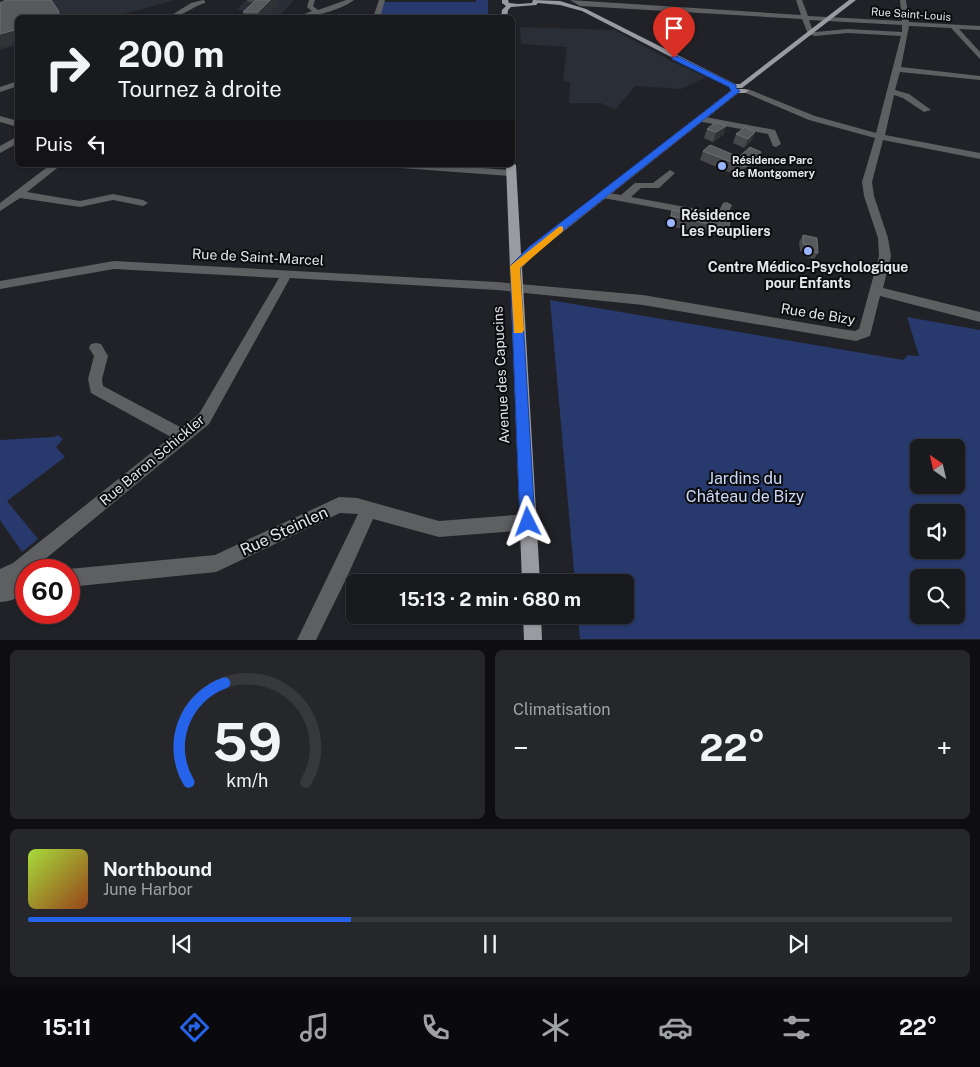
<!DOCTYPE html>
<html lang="fr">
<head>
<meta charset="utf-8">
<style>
	:root { --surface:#191a1d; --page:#26272a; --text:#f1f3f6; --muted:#9fa1a4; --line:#37383b; --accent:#2563eb }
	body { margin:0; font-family:"Public Sans",sans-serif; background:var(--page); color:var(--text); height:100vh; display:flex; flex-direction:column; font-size:19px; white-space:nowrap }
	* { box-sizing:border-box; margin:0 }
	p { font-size:16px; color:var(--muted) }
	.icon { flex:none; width:28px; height:28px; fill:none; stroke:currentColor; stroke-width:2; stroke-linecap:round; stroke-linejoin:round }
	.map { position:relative; height:640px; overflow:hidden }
	.panel { display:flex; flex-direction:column; gap:10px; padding:10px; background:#0e0e10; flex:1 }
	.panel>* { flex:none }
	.guide { position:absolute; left:15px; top:15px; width:500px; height:152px; border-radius:8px; box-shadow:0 1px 4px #0004,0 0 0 1px var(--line); background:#191a1d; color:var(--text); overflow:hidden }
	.needle { width:32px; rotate:326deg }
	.fabs { position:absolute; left:910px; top:439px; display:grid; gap:10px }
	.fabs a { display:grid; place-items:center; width:55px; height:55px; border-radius:8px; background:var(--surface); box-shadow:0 1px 4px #0004,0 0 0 1px var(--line); font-size:25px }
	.speed { position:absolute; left:15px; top:559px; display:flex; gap:10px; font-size:25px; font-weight:700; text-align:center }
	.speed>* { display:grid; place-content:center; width:65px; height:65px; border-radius:50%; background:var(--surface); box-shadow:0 1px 4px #0004,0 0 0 1px var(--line); line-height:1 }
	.speed .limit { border:8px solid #d22; background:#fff; color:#111 }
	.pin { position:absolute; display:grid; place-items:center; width:42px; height:42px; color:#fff; margin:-51px -21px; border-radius:50% 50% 50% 0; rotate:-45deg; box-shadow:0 0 5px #0007 }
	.pin .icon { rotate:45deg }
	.me { position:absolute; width:55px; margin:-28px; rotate:357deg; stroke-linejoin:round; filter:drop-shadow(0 0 4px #0008) }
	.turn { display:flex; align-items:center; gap:18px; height:105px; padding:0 20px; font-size:22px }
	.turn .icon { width:65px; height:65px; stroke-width:2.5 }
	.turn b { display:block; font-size:35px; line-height:42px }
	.then { display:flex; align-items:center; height:48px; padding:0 20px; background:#0003; gap:10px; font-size:19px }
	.big { font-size:38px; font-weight:700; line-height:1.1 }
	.panel .card { flex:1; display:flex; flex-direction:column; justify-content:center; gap:8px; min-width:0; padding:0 18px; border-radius:8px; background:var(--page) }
	.panel .dial { align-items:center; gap:0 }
	.dial svg { height:130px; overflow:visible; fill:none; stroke:var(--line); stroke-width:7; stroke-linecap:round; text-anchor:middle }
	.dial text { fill:var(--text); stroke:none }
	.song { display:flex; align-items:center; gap:15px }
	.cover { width:60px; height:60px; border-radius:8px; background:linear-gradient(135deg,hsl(80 70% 55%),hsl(20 70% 35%)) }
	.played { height:5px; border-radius:2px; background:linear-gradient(90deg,var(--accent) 35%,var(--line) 35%) }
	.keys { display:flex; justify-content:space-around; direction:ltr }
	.heat { display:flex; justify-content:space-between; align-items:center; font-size:28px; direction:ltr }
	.panel .tiles { flex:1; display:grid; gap:10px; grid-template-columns:1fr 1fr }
	.card:last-child { grid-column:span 2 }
	.trip { position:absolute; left:346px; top:574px; width:288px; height:50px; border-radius:8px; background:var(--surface); box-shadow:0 1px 4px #0004,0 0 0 1px var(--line); font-weight:700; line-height:50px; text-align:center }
	.tabs { display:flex; height:80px; justify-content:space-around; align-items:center; background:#0a0a0c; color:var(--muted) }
	.tabs .icon { width:35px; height:35px }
	.tabs .current { color:var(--accent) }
	.tabs b { font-size:22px; color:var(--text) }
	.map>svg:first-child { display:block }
	.built { fill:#2a2e37 }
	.green { fill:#28396d; fill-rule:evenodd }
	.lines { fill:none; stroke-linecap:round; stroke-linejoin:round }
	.minor { fill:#5e5f61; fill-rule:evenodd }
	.major { fill:#9a9ba0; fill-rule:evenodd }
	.wall { fill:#46484c }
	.shaded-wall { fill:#303236 }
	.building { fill:#57595d; stroke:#6d6f73 }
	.route { fill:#2563eb; stroke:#184099 }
	.slow { fill:#f59e0b }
	.poi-dot { fill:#9ab5fd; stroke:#0b0c0e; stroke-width:2 }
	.labels { text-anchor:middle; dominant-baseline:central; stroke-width:4; stroke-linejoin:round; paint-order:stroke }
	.far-street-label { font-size:11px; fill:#e5e6e9; stroke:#0b0c0e }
	.far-poi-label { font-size:11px; font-weight:bold; fill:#e5e6e9; stroke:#0b0c0e; text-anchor:start }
	.poi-label { font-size:14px; font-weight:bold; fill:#e5e6e9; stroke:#0b0c0e; text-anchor:start }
	.street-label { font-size:14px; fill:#e5e6e9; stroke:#0b0c0e }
	.near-park-label { font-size:16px; fill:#cad8fa; stroke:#0b0c0e }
	.near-street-label { font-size:16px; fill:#e5e6e9; stroke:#0b0c0e }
</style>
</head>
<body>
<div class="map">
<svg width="980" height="640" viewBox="0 0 980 640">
	<rect width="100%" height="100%" fill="#212227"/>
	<!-- built -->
	<g class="built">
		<polygon points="32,0 175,0 113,17 18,18 17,45 0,50 0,14"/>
		<polygon points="247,0 294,0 278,17 248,17 254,11 236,10"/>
		<polygon points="520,27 615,30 673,62 706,77 681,89 635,86 615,110 601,103 569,103 570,82 563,81 567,47 521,44"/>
	</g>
	<!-- green -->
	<g class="green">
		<polygon points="476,0 488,0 488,17 377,18 382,2 476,2"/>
		<path d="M550 300 903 360 908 355 919 356 907 317 980 330V639H580L578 615H625V582H575ZM919 448H956V485H919ZM956 512V550H919V512ZM919 578H956V615H919Z"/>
		<polygon points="58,435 63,439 56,447 65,457 7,501 38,539 22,552 0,520 0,440 54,437"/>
	</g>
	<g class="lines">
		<!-- minor -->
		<g class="minor">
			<path d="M203 0 205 1V3C191 7 181 18 167 18L191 3Z"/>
			<path d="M309 0H315L313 6 318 10 346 0H354C342 10 310 18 294 18L312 11 307 7Z"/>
			<polygon points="379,0 385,0 380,18 373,18"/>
			<path d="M570 0 801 15 796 0H802L808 16 902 21 900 0H906L909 22 980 26V30L959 29 980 52V59L951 28 909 26 901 67 980 76V80L900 72 895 90 909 94 931 110 924 112 903 98 894 95 885 135 980 153V159L883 140 872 182 874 196 888 238 891 256 883 288 980 312V322L880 296 870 336 856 341 643 305 497 290 290 278 209 424 32 570H26V590C20 598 10 602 0 602V569L13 563 171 437 91 393 88 379 94 356 89 348 91 344 96 343 101 344 108 356 102 379 103 386 182 428 199 414 279 278 114 269 0 289V281L114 261 497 282 643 295 841 329 855 331 859 329 879 256 878 238 864 196 862 182 875 138 809 120 741 91 748 89 815 116 876 133 901 36 848 33 815 36 808 34 802 19 580 6ZM809 20 902 25V32L848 29 815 32 813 31Z"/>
			<polygon points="127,16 148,18 124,18"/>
			<polygon points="18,81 18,86 0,92 0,87"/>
			<polygon points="0,116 18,121 18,127 0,122"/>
			<polygon points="700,116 775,130 781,144 776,147 773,146 768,134 697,121 697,117"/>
			<polygon points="18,136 18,143 0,153 0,146"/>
			<polygon points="50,165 61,165 27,192 80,201 113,194 143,200 148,203 143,206 113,200 80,207 20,198 0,211 0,203"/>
			<polygon points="396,165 441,165 511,170 516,173 511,176 401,168"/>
			<polygon points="670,170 675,173 659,188 641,188 631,197 718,213 723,203 727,202 732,205 726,219 722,220 598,197 597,195 602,192 621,195 635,183 653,183"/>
			<polygon points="339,497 357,498 439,521 528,514 534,516 536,522 534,528 528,530 439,537 373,519 347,577 316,640 297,640 358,514 340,513 216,572 69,587 67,570 69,569 215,555"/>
		</g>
		<!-- major -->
		<g class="major">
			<polygon points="502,0 508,0 509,3 518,4 532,3 533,0 560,1 586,9 735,84 740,84 849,0 856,0 742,88 731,88 582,11 560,5 538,3 536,5 511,7 508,10 507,18 501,18 502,10 506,6 502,3"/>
			<polygon points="733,89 745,89 749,91 745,93 738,93 536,253 522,267 540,582 522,582 506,165 512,165 512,163 516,165 521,254"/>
			<polygon points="523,615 541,615 542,640 524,640"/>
		</g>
	</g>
	<!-- wall -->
	<g class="wall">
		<polygon points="247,0 277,0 278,3 263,18 245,18 243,12 253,2 248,2"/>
		<polygon points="726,126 723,135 713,142 704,138 707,129"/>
		<polygon points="755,132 751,141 744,148 733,143 736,134"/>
		<polygon points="703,151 739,157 761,152 757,161 749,172 740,177 700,160"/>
		<polygon points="672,210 729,228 725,237 668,226"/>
		<polygon points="803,235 818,253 814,259 805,257 805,252 800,251 799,242"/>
	</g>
	<!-- shaded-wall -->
	<g class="shaded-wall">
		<polygon points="270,0 277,0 278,3 263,18 260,18 258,12"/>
		<polygon points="18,29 18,43 0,48 0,34"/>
		<polygon points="726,126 723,135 713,142 716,132"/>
		<polygon points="755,132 751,141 744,148 748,139"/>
		<polygon points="761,152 757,161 749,172 740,177 745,167"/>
	</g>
	<!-- building -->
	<g class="building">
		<polygon points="6,0 51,0 58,10 60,17 18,18 18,29 0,34 0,6 1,5 0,3"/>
		<polygon points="256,0 270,0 258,12 243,12"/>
		<polygon points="716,122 726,126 716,132 707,129"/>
		<polygon points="745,127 755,132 748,139 736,134"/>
		<polygon points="710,145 739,157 750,147 761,152 753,163 745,167 703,151"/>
		<polygon points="672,210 730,221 729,228 671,216"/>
		<polygon points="803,235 817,238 818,253 809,251 809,245 803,244"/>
	</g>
	<!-- route -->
	<polygon class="route" points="672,56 677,56 736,85 736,88 740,91 536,252 520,268 535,522 533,528 528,530 522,528 520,522 510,266 529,247 731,91 729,87 672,59"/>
	<!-- slow -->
	<polygon class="slow" points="560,226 563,227 563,231 520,268 524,330 522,333 514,333 510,266"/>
	<!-- markers -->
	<g class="poi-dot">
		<circle cx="722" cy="166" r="5"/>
		<circle cx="671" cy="223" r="5"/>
		<circle cx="808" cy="251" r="5"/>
	</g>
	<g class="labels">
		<!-- far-street labels -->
		<g class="far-street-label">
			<text transform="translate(911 14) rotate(4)">Rue Saint-Louis</text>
		</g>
		<!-- far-poi labels -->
		<g class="far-poi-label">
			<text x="732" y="160">Résidence Parc<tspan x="732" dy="13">de Montgomery</tspan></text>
		</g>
		<!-- poi labels -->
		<g class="poi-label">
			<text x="681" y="215">Résidence<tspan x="681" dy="16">Les Peupliers</tspan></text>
			<text x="808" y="267" text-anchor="middle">Centre Médico-Psychologique<tspan x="808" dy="16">pour Enfants</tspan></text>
		</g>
		<!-- street labels -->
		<g class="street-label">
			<text transform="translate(258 257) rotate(3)">Rue de Saint-Marcel</text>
			<text transform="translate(818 314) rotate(9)">Rue de Bizy</text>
			<text transform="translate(501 375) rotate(-93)">Avenue des Capucins</text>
			<text transform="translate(152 460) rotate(-40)">Rue Baron Schickler</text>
		</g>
		<!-- near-park labels -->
		<g class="near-park-label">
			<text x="745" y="478">Jardins du<tspan x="745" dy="18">Château de Bizy</tspan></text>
		</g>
		<!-- near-street labels -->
		<g class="near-street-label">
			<text transform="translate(284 531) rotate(-25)">Rue Steinlen</text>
		</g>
	</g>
</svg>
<div class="fabs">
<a><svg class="needle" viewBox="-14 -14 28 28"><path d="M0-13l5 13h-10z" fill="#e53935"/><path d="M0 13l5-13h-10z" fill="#9fa1a4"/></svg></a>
<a><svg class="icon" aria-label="sound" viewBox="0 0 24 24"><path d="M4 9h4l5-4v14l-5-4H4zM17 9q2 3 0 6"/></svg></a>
<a><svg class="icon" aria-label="search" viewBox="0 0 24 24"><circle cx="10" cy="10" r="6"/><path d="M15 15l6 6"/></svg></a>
</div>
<div class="speed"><div class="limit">60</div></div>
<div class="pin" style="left:674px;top:58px;background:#d93025"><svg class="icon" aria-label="arrive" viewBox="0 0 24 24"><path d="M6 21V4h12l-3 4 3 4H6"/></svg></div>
<svg class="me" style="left:528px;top:522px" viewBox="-20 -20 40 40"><path d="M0-17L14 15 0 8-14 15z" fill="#2563eb" stroke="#fff" stroke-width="4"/></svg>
<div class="trip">15:13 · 2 min · 680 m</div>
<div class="guide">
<div class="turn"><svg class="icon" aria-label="right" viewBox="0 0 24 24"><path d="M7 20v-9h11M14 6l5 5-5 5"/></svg><div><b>200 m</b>Tournez à droite</div></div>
<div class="then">Puis<svg class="icon" aria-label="left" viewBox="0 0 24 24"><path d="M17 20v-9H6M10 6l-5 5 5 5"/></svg></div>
</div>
</div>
<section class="panel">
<div class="tiles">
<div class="card dial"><svg viewBox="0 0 100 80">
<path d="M14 69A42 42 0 1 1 86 69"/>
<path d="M14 69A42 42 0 0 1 36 8" stroke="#2563eb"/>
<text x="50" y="56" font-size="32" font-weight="700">59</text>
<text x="50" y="72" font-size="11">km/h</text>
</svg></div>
<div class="card"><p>Climatisation</p>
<div class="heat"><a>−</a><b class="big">22°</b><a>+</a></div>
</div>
<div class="card">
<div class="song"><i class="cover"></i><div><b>Northbound</b><p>June Harbor</p></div></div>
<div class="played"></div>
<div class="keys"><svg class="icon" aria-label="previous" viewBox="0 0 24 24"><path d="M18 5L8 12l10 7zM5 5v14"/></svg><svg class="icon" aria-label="pause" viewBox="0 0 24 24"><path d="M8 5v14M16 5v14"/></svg><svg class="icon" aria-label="next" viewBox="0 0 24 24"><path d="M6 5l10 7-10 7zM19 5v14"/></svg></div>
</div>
</div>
</section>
<nav class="tabs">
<b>15:11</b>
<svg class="icon current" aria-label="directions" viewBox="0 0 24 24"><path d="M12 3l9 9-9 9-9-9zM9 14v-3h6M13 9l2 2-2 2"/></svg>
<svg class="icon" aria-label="music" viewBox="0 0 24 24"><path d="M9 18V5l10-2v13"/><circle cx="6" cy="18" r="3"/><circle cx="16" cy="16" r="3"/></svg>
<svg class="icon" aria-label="phone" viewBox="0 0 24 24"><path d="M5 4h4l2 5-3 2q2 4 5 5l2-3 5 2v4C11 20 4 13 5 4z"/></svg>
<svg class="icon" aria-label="climate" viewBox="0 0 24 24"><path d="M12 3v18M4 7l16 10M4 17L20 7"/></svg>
<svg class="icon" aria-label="car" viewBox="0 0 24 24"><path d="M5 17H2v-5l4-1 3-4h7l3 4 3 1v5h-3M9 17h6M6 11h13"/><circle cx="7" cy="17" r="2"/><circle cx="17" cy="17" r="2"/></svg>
<svg class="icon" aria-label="filters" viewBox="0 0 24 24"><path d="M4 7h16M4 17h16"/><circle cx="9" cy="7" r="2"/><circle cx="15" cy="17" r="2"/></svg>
<b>22°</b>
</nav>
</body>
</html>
